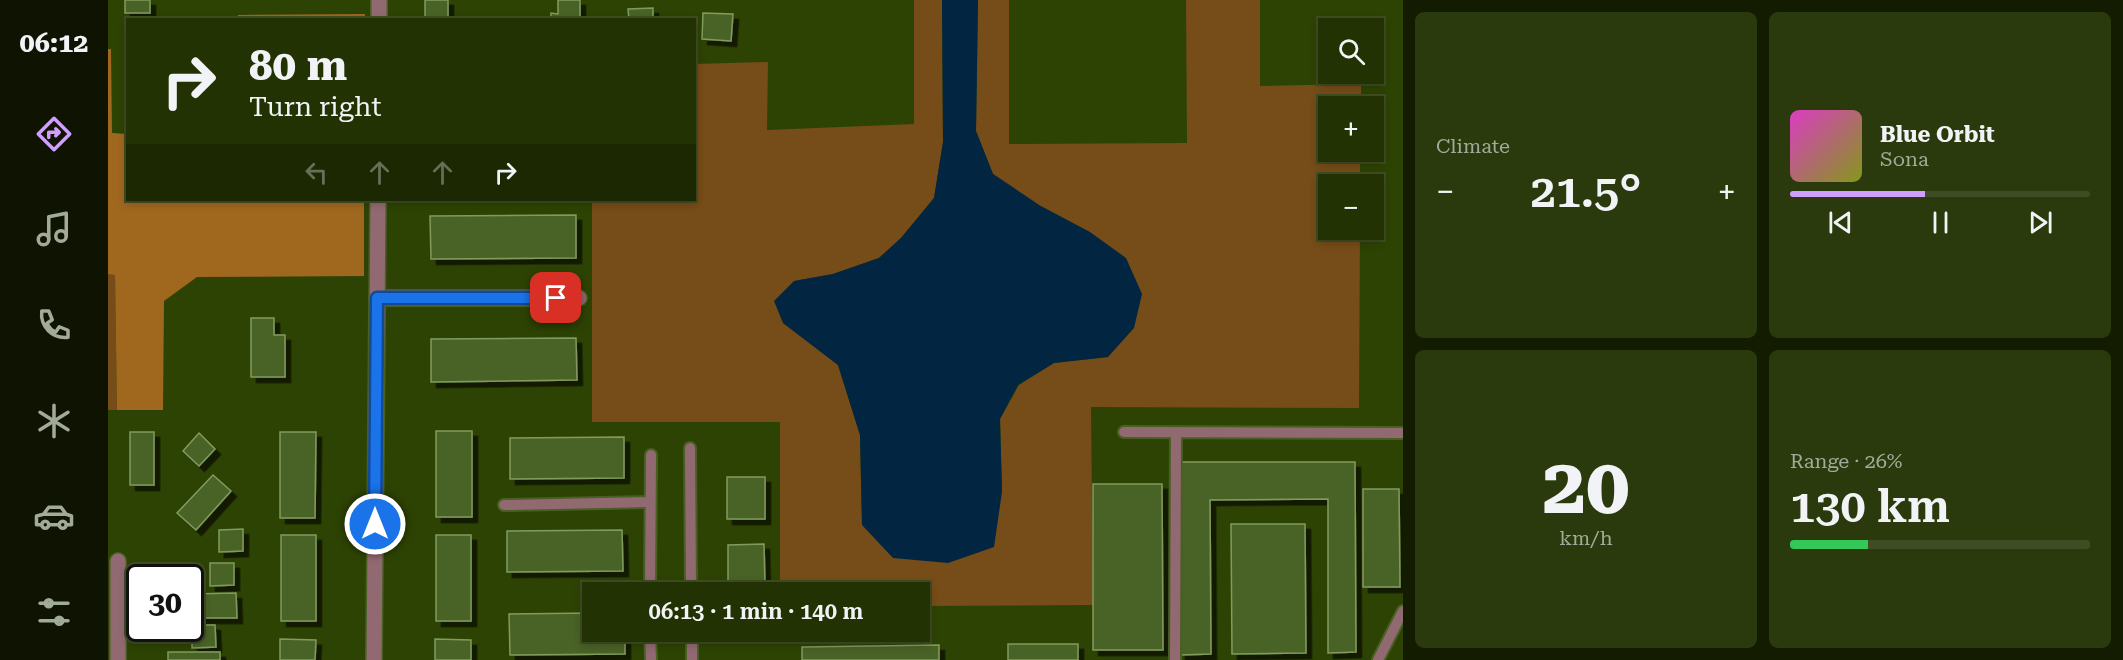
<!DOCTYPE html>
<html lang="en">
<head>
<meta charset="utf-8">
<style>
	:root { --surface:#223202; --page:#2a3a0c; --text:#f1f3f6; --muted:#a2aa99; --line:#3f4d24; --accent:#d19dfe }
	body { margin:0; font-family:"Roboto Serif",serif; background:var(--page); color:var(--text); height:100vh; display:flex; flex-direction:column; font-size:22px; white-space:nowrap }
	* { box-sizing:border-box; margin:0 }
	p { font-size:20px; color:var(--muted) }
	.icon { flex:none; width:33px; height:33px; fill:none; stroke:currentColor; stroke-width:2; stroke-linecap:round; stroke-linejoin:round }
	.map { position:relative; flex:1; overflow:hidden }
	.sheet { display:flex; flex-direction:column; gap:12px; padding:12px; background:#131c01; width:720px }
	.sheet>* { flex:none }
	.top-card { position:absolute; left:18px; top:18px; width:570px; height:183px; border-radius:0px; box-shadow:0 3px 9px #0003,0 0 0 2px var(--line); background:#223202; color:var(--text); overflow:hidden }
	.fabs { position:absolute; left:1210px; top:18px; display:grid; gap:12px }
	.fabs a { display:grid; place-items:center; width:66px; height:66px; border-radius:0px; background:var(--surface); box-shadow:0 3px 9px #0003,0 0 0 2px var(--line); font-size:30px }
	.speed { position:absolute; left:18px; top:564px; display:flex; gap:12px; font-size:30px; font-weight:700; text-align:center }
	.speed>* { display:grid; place-content:center; width:78px; height:78px; border-radius:50%; background:var(--surface); box-shadow:0 3px 9px #0003,0 0 0 2px var(--line); line-height:1 }
	.speed .limit { border:3px solid #111; border-radius:9px; background:#fff; color:#111 }
	.pin { position:absolute; display:grid; place-items:center; width:51px; height:51px; color:#fff; margin:-26px; border-radius:12px; box-shadow:0 3px 9px #0006 }
	.me { position:absolute; width:66px; margin:-33px; rotate:0deg; stroke-linejoin:round; filter:drop-shadow(0 0 4px #0008) }
	.turn { display:flex; align-items:center; gap:21px; height:126px; padding:0 24px; font-size:27px }
	.turn .icon { width:78px; height:78px; stroke-width:2.5 }
	.turn b { display:block; font-size:42px; line-height:51px }
	.lanes { display:flex; align-items:center; height:57px; padding:0 24px; background:#0003; justify-content:center; gap:30px; direction:ltr }
	.lanes .off { opacity:.35 }
	.big { font-size:45px; font-weight:600; line-height:1.1 }
	.sheet .widget { flex:1; display:flex; flex-direction:column; justify-content:center; gap:9px; min-width:0; padding:0 21px; border-radius:9px; background:var(--page) }
	.sheet .dial { align-items:center; gap:0 }
	.dial b { font-size:78px; line-height:1 }
	.song { display:flex; align-items:center; gap:18px }
	.cover { width:72px; height:72px; border-radius:9px; background:linear-gradient(135deg,hsl(310 70% 55%),hsl(70 70% 35%)) }
	.played { height:6px; border-radius:3px; background:linear-gradient(90deg,var(--accent) 45%,var(--line) 45%) }
	.keys { display:flex; justify-content:space-around; direction:ltr }
	.heat { display:flex; justify-content:space-between; align-items:center; font-size:33px; direction:ltr }
	.charge { height:9px; border-radius:4px; background:linear-gradient(90deg,#34c759 26%,var(--line) 0) }
	.sheet .tiles { flex:1; display:grid; gap:12px; grid-template-columns:repeat(2,1fr) }
	.trip { position:absolute; left:474px; top:582px; width:348px; height:60px; border-radius:0px; background:var(--surface); box-shadow:0 3px 9px #0003,0 0 0 2px var(--line); font-weight:600; line-height:60px; text-align:center }
	main { display:flex; flex:1; min-height:0 }
	.menu { display:flex; flex-direction:column; width:108px; justify-content:space-around; align-items:center; background:#0e1401; color:var(--muted) }
	.menu .icon { width:42px; height:42px }
	.menu .current { color:var(--accent) }
	.menu b { font-size:27px; color:var(--text) }
	.map>svg:first-child { display:block }
	.green { fill:#764c18 }
	.forest { fill:#a0671f }
	.water { fill:#022542 }
	.building { fill:#4a6227; stroke:#819b5f; stroke-width:1.5; filter:url(#shadow) }
	.lines { fill:none; stroke-linecap:round; stroke-linejoin:round }
	.service-casing { stroke:#4a5f24; stroke-width:14 }
	.minor-casing { stroke:#4a5f24; stroke-width:18 }
	.service { stroke:#916a71; stroke-width:10 }
	.minor { stroke:#916a71; stroke-width:15 }
	.route-casing { stroke:#114b97; stroke-width:15 }
	.route { stroke:#1a73e8; stroke-width:10 }
</style>
</head>
<body>
<main>
<nav class="menu">
<b>06:12</b>
<svg class="icon current" aria-label="directions" viewBox="0 0 24 24"><path d="M12 3l9 9-9 9-9-9zM9 14v-3h6M13 9l2 2-2 2"/></svg>
<svg class="icon" aria-label="music" viewBox="0 0 24 24"><path d="M9 18V5l10-2v13"/><circle cx="6" cy="18" r="3"/><circle cx="16" cy="16" r="3"/></svg>
<svg class="icon" aria-label="phone" viewBox="0 0 24 24"><path d="M5 4h4l2 5-3 2q2 4 5 5l2-3 5 2v4C11 20 4 13 5 4z"/></svg>
<svg class="icon" aria-label="climate" viewBox="0 0 24 24"><path d="M12 3v18M4 7l16 10M4 17L20 7"/></svg>
<svg class="icon" aria-label="car" viewBox="0 0 24 24"><path d="M5 17H2v-5l4-1 3-4h7l3 4 3 1v5h-3M9 17h6M6 11h13"/><circle cx="7" cy="17" r="2"/><circle cx="17" cy="17" r="2"/></svg>
<svg class="icon" aria-label="filters" viewBox="0 0 24 24"><path d="M4 7h16M4 17h16"/><circle cx="9" cy="7" r="2"/><circle cx="15" cy="17" r="2"/></svg>
</nav>
<div class="map">
<svg width="1295" height="660" viewBox="0 0 1295 660">
	<defs>
		<filter id="shadow"><feDropShadow dx="5.5" dy="5.5" stdDeviation="0" flood-color="#0009"/></filter>
	</defs>
	<rect width="100%" height="100%" fill="#2d4303"/>
	<!-- green -->
	<g class="green">
		<polygon points="806,0 834,0 835,142 826,198 793,238 771,258 725,274 686,281 675,323 730,365 752,435 754,525 894,492 892,419 911,385 946,363 1000,357 931,205 885,174 868,131 870,0 901,0 901,144 1079,143 1078,0 1152,0 1152,86 1253,84 1253,106 1221,106 1221,152 1252,152 1252,184 1221,184 1221,230 1252,230 1251,408 983,407 985,605 812,606 812,592 672,592 672,422 484,422 484,200 586,200 587,64 660,62 659,130 806,124"/>
		<polygon points="0,274 7,274 9,410 0,410"/>
	</g>
	<!-- forest -->
	<g class="forest">
		<polygon points="257,14 257,20 129,19 130,15"/>
		<polygon points="0,49 3,49 4,133 19,134 20,200 256,200 256,276 89,277 56,301 55,410 9,410 7,275 0,274"/>
	</g>
	<!-- water -->
	<polygon class="water" points="834,0 870,0 868,131 885,174 931,205 982,232 1018,258 1034,294 1026,328 1000,357 946,363 910,385 892,419 894,492 886,547 840,563 785,558 754,525 752,435 730,365 675,323 666,301 686,281 725,274 771,258 793,238 826,198 835,142"/>
	<!-- building -->
	<g class="building">
		<rect x="17" y="0" width="25" height="13"/>
		<rect x="317" y="0" width="23" height="19"/>
		<polygon points="450,0 472,0 472,20 443,20 443,13 450,14"/>
		<polygon points="545,8 545,20 521,20 520,9"/>
		<polygon points="595,13 625,14 623,41 594,39"/>
		<polygon points="468,215 468,258 323,259 322,216"/>
		<polygon points="143,318 166,318 166,335 177,335 177,377 143,377"/>
		<polygon points="468,338 469,380 323,382 323,339"/>
		<rect x="328" y="431" width="36" height="86"/>
		<rect x="22" y="432" width="24" height="53"/>
		<polygon points="172,432 208,432 207,518 172,518"/>
		<polygon points="91,433 107,449 91,466 75,451"/>
		<polygon points="516,437 516,478 402,479 402,438"/>
		<polygon points="1071,462 1247,462 1248,652 1220,653 1220,499 1102,500 1103,654 1072,655"/>
		<polygon points="105,475 123,491 88,530 69,513"/>
		<rect x="619" y="477" width="38" height="42"/>
		<polygon points="985,484 1054,484 1055,650 985,650"/>
		<polygon points="1255,489 1291,489 1292,587 1255,587"/>
		<polygon points="1123,524 1197,524 1198,653 1124,654"/>
		<polygon points="135,529 135,551 111,552 111,530"/>
		<polygon points="514,530 515,571 399,572 399,531"/>
		<rect x="173" y="535" width="35" height="86"/>
		<rect x="328" y="535" width="35" height="86"/>
		<polygon points="656,544 657,585 620,586 620,545"/>
		<polygon points="102,563 126,563 126,585 102,586"/>
		<polygon points="128,593 129,618 82,618 82,594"/>
		<polygon points="484,613 484,632 517,632 517,654 402,655 401,614"/>
		<polygon points="84,625 107,625 108,647 84,648"/>
		<polygon points="172,639 208,640 207,660 172,660"/>
		<polygon points="327,639 363,640 363,660 327,660"/>
		<rect x="900" y="644" width="70" height="16"/>
		<polygon points="831,645 831,660 694,660 694,647"/>
		<rect x="60" y="652" width="52" height="8"/>
	</g>
	<g class="lines">
		<!-- service casing -->
		<g class="service-casing">
			<g id="service">
				<polyline points="1016,432 1295,433"/>
				<polyline points="582,448 583,592"/>
				<polyline points="396,505 542,502"/>
				<polyline points="542,592 543,455"/>
				<polyline points="542,632 543,660"/>
				<polyline points="584,632 584,660"/>
				<polyline points="1067,660 1068,433"/>
				<polyline points="1270,660 1295,611"/>
			</g>
		</g>
		<!-- minor casing -->
		<g class="minor-casing">
			<g id="minor">
				<polyline points="271,20 271,0"/>
				<polyline points="269,298 471,298"/>
				<polyline points="10,561 10,660"/>
				<polyline points="266,660 270,200"/>
			</g>
		</g>
		<!-- service -->
		<use href="#service" class="service"/>
		<!-- minor -->
		<use href="#minor" class="minor"/>
	</g>
	<g class="lines">
		<!-- route casing -->
		<g class="route-casing">
			<polyline id="route" points="267,524 269,298 448,298"/>
		</g>
		<!-- route -->
		<use href="#route" class="route"/>
	</g>
</svg>
<div class="fabs">
<a><svg class="icon" aria-label="search" viewBox="0 0 24 24"><circle cx="10" cy="10" r="6"/><path d="M15 15l6 6"/></svg></a>
<a>+</a>
<a>−</a>
</div>
<div class="speed"><div class="limit">30</div></div>
<div class="pin" style="left:448px;top:298px;background:#d93025"><svg class="icon" aria-label="arrive" viewBox="0 0 24 24"><path d="M6 21V4h12l-3 4 3 4H6"/></svg></div>
<svg class="me" style="left:267px;top:524px" viewBox="-20 -20 40 40"><circle r="17" fill="#1a73e8" stroke="#fff" stroke-width="3"/><path d="M0-11L8 9 0 5-8 9z" fill="#fff"/></svg>
<div class="trip">06:13 · 1 min · 140 m</div>
<div class="top-card">
<div class="turn"><svg class="icon" aria-label="right" viewBox="0 0 24 24"><path d="M7 20v-9h11M14 6l5 5-5 5"/></svg><div><b>80 m</b>Turn right</div></div>
<div class="lanes"><svg class="icon off" aria-label="left" viewBox="0 0 24 24"><path d="M17 20v-9H6M10 6l-5 5 5 5"/></svg><svg class="icon off" aria-label="ahead" viewBox="0 0 24 24"><path d="M12 20V5M6 11l6-6 6 6"/></svg><svg class="icon off" aria-label="ahead" viewBox="0 0 24 24"><path d="M12 20V5M6 11l6-6 6 6"/></svg><svg class="icon" aria-label="right" viewBox="0 0 24 24"><path d="M7 20v-9h11M14 6l5 5-5 5"/></svg></div>
</div>
</div>
<section class="sheet">
<div class="tiles">
<div class="widget"><p>Climate</p>
<div class="heat"><a>−</a><b class="big">21.5°</b><a>+</a></div>
</div>
<div class="widget">
<div class="song"><i class="cover"></i><div><b>Blue Orbit</b><p>Sona</p></div></div>
<div class="played"></div>
<div class="keys"><svg class="icon" aria-label="previous" viewBox="0 0 24 24"><path d="M18 5L8 12l10 7zM5 5v14"/></svg><svg class="icon" aria-label="pause" viewBox="0 0 24 24"><path d="M8 5v14M16 5v14"/></svg><svg class="icon" aria-label="next" viewBox="0 0 24 24"><path d="M6 5l10 7-10 7zM19 5v14"/></svg></div>
</div>
<div class="widget dial"><b>20</b><p>km/h</p></div>
<div class="widget"><p>Range · 26%</p><b class="big">130 km</b><div class="charge"></div></div>
</div>
</section>
</main>
</body>
</html>
